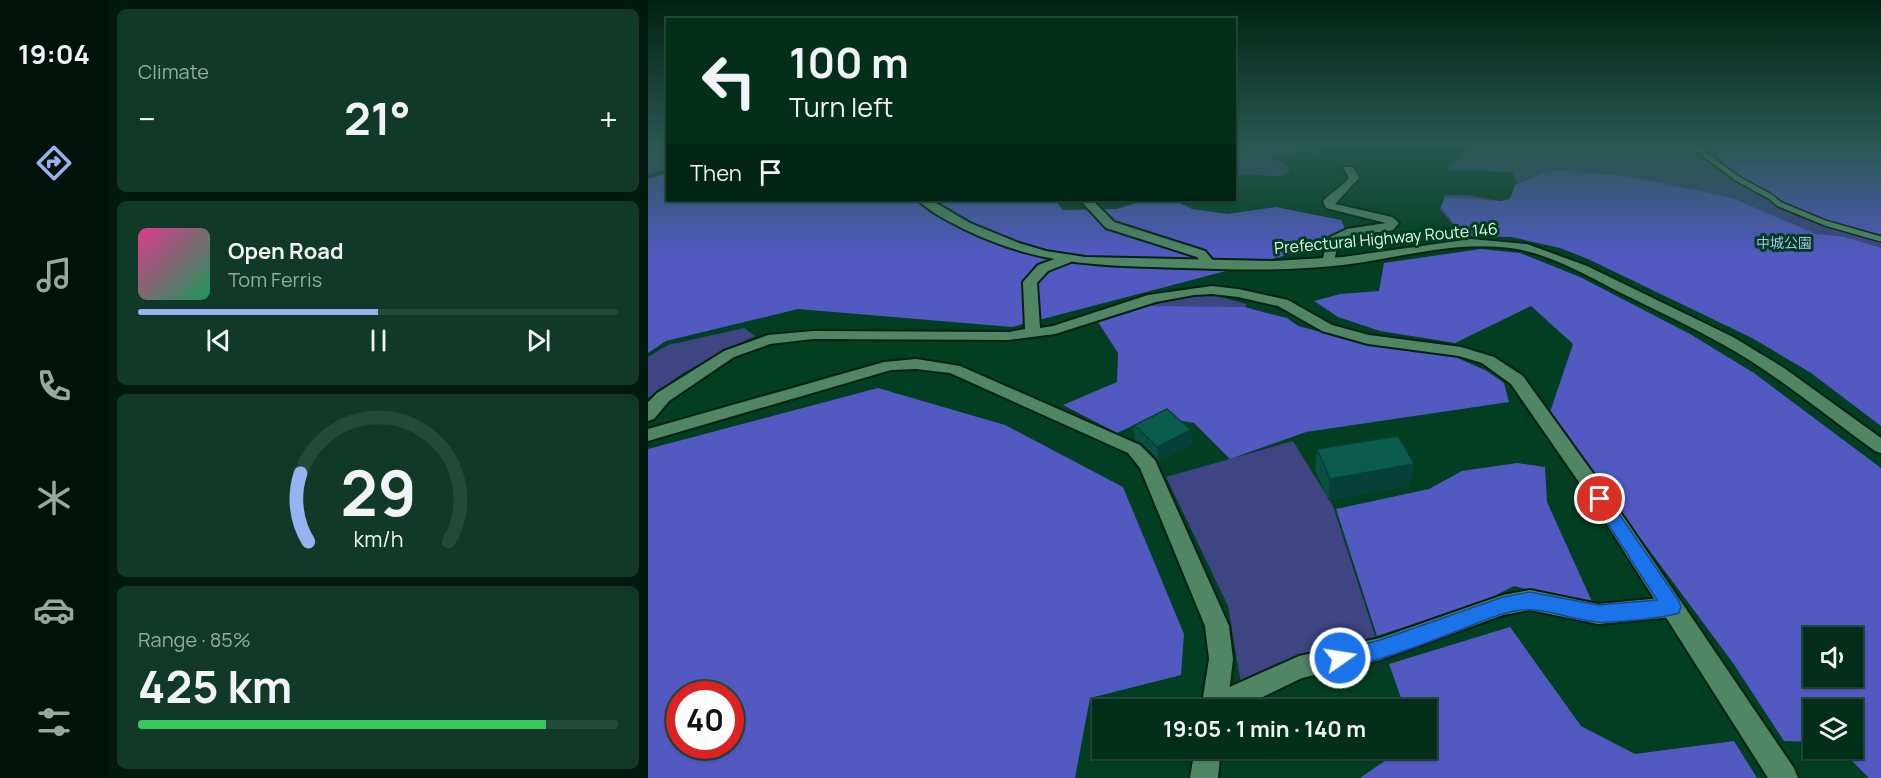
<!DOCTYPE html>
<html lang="en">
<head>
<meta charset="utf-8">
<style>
	:root { --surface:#022e1a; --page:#103a27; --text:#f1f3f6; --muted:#96a8a2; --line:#234a39; --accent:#95b2f1 }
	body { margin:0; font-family:Manrope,"Noto Sans JP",sans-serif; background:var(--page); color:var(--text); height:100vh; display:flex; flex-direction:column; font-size:22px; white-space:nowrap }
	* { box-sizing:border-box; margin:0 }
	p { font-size:20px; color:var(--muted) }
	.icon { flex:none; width:33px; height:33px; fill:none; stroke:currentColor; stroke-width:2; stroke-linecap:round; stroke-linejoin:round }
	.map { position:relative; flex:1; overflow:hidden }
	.panel { display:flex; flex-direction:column; gap:9px; padding:9px; background:#01190e; width:540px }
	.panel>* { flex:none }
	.top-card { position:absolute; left:18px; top:18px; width:570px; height:183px; border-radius:0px; box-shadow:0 2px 4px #0004,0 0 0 2px var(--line); background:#022e1a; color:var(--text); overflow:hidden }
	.controls { position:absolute; left:1155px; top:627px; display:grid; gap:12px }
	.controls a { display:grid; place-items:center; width:60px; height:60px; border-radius:0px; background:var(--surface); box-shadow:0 2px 4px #0004,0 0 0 2px var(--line); font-size:30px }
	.speed { position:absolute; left:18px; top:681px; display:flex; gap:12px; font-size:30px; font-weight:700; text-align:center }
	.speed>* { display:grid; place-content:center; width:78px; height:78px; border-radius:50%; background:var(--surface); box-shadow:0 2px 4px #0004,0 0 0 2px var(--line); line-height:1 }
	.speed .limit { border:9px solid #d22; background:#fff; color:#111 }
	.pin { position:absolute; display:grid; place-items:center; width:51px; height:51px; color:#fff; margin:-26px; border:3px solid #fff; border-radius:50%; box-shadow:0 2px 6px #0007 }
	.me { position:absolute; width:66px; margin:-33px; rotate:77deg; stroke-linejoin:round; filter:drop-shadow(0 0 4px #0008) }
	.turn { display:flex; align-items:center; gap:21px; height:126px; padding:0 24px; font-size:27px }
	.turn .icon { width:78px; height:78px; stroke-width:2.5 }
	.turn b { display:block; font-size:42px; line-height:51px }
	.then { display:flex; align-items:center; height:57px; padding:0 24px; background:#0003; gap:12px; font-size:22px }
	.big { font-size:45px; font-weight:700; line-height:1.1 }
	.panel .widget { flex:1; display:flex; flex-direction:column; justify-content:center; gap:9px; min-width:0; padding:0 21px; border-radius:9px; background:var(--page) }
	.panel .dial { align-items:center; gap:0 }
	.dial svg { height:156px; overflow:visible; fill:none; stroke:var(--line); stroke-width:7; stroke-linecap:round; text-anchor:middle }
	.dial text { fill:var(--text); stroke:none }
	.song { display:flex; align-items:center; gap:18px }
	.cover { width:72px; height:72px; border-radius:9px; background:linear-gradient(135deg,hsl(330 70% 55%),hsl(150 70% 35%)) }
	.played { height:6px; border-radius:3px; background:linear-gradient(90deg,var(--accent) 50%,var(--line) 50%) }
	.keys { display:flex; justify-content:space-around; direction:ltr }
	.heat { display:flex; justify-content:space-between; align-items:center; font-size:33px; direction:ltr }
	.charge { height:9px; border-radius:4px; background:linear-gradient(90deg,#34c759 85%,var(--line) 0) }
	.trip { position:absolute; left:444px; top:699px; width:345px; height:60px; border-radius:0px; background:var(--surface); box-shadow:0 2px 4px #0004,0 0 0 2px var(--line); font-weight:700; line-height:60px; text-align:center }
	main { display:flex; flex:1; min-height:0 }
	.menu { display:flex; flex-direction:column; width:108px; justify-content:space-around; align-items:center; background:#01120a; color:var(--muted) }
	.menu .icon { width:42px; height:42px }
	.menu .selected { color:var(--accent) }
	.menu b { font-size:27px; color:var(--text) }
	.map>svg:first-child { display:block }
	.green { fill:#3e4582 }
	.forest { fill:#5259c1; fill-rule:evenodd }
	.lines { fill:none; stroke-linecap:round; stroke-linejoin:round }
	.service-casing { stroke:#052111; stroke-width:8 }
	.minor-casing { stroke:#052111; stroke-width:4 }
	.tertiary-casing { stroke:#052111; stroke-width:4 }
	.secondary-casing { stroke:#052111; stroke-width:4 }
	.service { stroke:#518665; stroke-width:5 }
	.minor { fill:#518665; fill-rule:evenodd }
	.tertiary { fill:#518665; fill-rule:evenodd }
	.secondary { fill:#518665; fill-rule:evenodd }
	.wall { fill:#094f42 }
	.shaded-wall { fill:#074036 }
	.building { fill:#0a5c4d; stroke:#074036; stroke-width:1.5 }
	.route { fill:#1a73e8; stroke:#114b97; stroke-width:1.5 }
	.labels { text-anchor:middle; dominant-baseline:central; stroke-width:6; stroke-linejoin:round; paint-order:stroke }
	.far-park-label { font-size:14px; fill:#b1bbf0; stroke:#023e22 }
	.street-label { font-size:16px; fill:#e1fcea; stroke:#023e22 }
</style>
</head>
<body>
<main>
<nav class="menu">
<b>19:04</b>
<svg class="icon selected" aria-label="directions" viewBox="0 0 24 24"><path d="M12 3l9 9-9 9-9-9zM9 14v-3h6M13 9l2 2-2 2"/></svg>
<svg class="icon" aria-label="music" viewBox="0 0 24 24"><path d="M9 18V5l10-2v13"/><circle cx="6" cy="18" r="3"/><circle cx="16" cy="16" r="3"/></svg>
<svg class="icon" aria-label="phone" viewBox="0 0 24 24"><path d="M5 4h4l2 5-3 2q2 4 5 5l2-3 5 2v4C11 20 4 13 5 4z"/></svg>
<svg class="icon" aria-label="climate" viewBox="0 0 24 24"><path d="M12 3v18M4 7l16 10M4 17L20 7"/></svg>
<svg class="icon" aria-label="car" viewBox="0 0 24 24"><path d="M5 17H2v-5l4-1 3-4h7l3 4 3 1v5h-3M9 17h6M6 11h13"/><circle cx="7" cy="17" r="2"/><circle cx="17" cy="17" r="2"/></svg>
<svg class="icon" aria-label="filters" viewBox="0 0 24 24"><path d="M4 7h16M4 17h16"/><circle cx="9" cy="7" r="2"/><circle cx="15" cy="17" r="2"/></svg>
</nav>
<section class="panel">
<div class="widget"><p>Climate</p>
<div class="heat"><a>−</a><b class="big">21°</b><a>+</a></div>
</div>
<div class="widget">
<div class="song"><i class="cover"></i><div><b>Open Road</b><p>Tom Ferris</p></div></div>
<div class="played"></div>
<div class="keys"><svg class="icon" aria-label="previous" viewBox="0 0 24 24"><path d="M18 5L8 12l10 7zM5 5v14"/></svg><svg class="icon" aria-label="pause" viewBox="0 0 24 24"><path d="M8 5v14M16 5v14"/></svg><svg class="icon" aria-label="next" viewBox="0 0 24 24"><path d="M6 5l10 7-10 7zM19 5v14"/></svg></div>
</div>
<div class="widget dial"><svg viewBox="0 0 100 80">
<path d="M14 69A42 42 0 1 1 86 69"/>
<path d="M14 69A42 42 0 0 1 10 34" stroke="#95b2f1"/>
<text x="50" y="56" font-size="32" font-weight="700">29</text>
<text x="50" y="72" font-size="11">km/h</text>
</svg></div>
<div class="widget"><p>Range · 85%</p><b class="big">425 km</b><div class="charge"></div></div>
</section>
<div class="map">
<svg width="1233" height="778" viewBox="0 0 1233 778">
	<rect width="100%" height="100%" fill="#023e22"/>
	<!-- green -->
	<g class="green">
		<polygon points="0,145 19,145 19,169 0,175"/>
		<polygon points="587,145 682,145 670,146 671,154 655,150 624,158 641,167 641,172 633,176 587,175"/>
		<polygon points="813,145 1233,145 1233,421 1151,361 936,252 872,235 822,233 789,237 807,227 792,209 797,195 822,195 850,201 852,204 868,201 869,181 864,172 804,170 800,168 822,148"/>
		<polygon points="544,293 562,294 598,304 592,332 518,350 500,303"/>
		<polygon points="96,328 107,336 35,373 0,398 0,357 20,345"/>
		<polygon points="645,441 685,506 729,642 593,684 580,606 518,477"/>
	</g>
	<!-- forest -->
	<g class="forest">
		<polygon points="1065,145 1233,145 1233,244 1156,212 1098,182 1084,173 1075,163"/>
		<polygon points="911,170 984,177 1084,198 1168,234 1197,237 1233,248 1233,426 1163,373 1104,338 940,259 912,248 863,237 820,236 813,233 793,207 797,197 852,201 862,199 867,185 898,172"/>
		<polygon points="19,173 20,200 407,200 415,210 469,209 498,200 526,200 544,209 580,214 628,207 693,220 704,245 655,251 364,327 150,309 18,341 0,353 0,179"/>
		<path d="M833 249 872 253 932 277 1042 334 1106 373 1233 468V778H1221L1192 749 1204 748V710H1166L1165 742 1136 741 1085 663 901 415 925 344 883 306 807 343 732 331 690 317 666 301 692 294 731 291 736 263ZM1166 638H1204V676H1166Z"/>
		<polygon points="500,306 596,307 639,318 650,326 710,342 803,355 839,371 856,383 861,402 658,432 582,459 546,423 506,416 469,433 415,405 469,382 470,353 450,322"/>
		<path d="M230 388 357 425 475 487 536 634 533 675 442 698 427 778H0V449ZM32 694H82V746H32Z"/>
		<polygon points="869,463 897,467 899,502 946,606 866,586 836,601 729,636 688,509 781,489 814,471"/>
		<polygon points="862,627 933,726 987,754 1086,741 1109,778 712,778 754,749 778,748 778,710 757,709 741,664"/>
	</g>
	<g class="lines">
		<!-- service casing -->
		<g class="service-casing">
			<polyline id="service" points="1044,145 1090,179 1123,197 1131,204 1177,223 1233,239"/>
		</g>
		<!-- minor casing -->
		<g class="minor-casing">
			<g id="minor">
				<polygon points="0,145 5,145 0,149"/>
				<path d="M697 167H705L711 178 687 204 744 217 751 223 745 230C726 234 707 231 690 243L686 262 680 266 674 262 680 238 699 229 738 223 678 208 675 201C683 193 693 187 701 178L696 169Z"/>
				<polygon points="432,200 444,200 466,222 557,251 568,264 567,267 557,267 549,257 458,228"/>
				<polygon points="418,255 424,259 423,262 400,271 389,283 392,328 405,326 500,295 564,286 590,289 640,300 684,325 721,335 813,347 846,357 875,376 960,494 1146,768 1150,778 1120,778 946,504 863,384 834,363 811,356 720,344 674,331 630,306 590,297 564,294 546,295 508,302 407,334 361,340 165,339 122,344 86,357 21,401 6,419 0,421 0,402 9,393 76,351 120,335 165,331 361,332 377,329 375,282 390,265"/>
				<polygon points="268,359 312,366 492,445 507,460 581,626 585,659 579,710 553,710 561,659 557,626 492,468 480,453 302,373 268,369 243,370 0,441 0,429 236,362"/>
				<polygon points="547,748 573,748 570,778 542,778"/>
			</g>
		</g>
		<!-- tertiary casing -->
		<g class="tertiary-casing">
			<polygon id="tertiary" points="882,590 950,604 1024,597 1032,600 1035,607 1032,614 1024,617 950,624 882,610 855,615 732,660 654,678 588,710 554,710 553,707 557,698 651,656 732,638 855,595"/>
		</g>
		<!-- secondary casing -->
		<g class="secondary-casing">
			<path id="secondary" d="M270 200H283L322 223 371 243 398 251 437 257 624 261 695 257 823 239 879 244 939 266 1085 337 1136 368 1233 438V453L1227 451C1181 418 1137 381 1088 352 1051 330 1012 312 973 293 940 276 906 256 869 249 811 239 752 258 695 265 642 271 588 270 535 268 452 265 395 267 318 230 302 222 283 213 270 200Z"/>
		</g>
		<!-- service -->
		<use href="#service" class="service"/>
		<!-- minor -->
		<use href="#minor" class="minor"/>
		<!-- tertiary -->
		<use href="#tertiary" class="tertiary"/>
		<!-- secondary -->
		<use href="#secondary" class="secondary"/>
	</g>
	<!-- wall -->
	<g class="wall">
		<polygon points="485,426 543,430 545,444 511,461 494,443 487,440"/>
		<polygon points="669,449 766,464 762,486 680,500 667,470"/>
	</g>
	<!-- shaded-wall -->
	<g class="shaded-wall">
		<polygon points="543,430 545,444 511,461 509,447"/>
		<polygon points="766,464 762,486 680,500 682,479"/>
	</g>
	<!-- building -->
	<g class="building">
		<polygon points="519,409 543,430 509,447 491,429 485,426"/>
		<polygon points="750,436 766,464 682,479 669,449"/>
	</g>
	<!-- sky -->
	<linearGradient id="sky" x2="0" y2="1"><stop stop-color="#012213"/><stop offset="0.57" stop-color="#28584f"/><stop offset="1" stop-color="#28584f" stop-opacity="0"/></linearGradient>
	<rect width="1233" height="254" fill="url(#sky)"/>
	<!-- route -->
	<path class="route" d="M952 493 958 495 1031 601 1033 607 1031 613C1015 618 966 623 949 622 913 619 893 602 854 614 822 624 711 675 684 665L681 658 684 652 732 640 855 597 882 592 950 605 1009 600 944 499 947 495Z"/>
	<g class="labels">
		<!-- far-park labels -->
		<g class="far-park-label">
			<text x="1136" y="242">中城公園</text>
		</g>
		<!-- street labels -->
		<g class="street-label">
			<text transform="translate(738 238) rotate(-5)">Prefectural Highway Route 146</text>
		</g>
	</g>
</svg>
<div class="controls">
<a><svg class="icon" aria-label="sound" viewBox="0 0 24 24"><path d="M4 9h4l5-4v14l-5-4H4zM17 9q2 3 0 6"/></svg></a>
<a><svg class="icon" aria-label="layers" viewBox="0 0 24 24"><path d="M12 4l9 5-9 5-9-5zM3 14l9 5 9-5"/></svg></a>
</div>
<div class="speed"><div class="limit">40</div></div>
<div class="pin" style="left:952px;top:499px;background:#d93025"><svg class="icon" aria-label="arrive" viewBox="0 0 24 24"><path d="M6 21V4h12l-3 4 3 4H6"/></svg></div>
<svg class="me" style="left:692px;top:658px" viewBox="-20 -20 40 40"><circle r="17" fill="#1a73e8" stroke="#fff" stroke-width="3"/><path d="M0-11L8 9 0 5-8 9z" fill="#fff"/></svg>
<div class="trip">19:05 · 1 min · 140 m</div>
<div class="top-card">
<div class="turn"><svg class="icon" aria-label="left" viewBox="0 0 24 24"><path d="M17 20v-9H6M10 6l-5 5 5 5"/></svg><div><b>100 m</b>Turn left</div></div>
<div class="then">Then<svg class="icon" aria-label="arrive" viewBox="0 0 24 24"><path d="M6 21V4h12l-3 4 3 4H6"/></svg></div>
</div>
</div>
</main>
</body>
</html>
